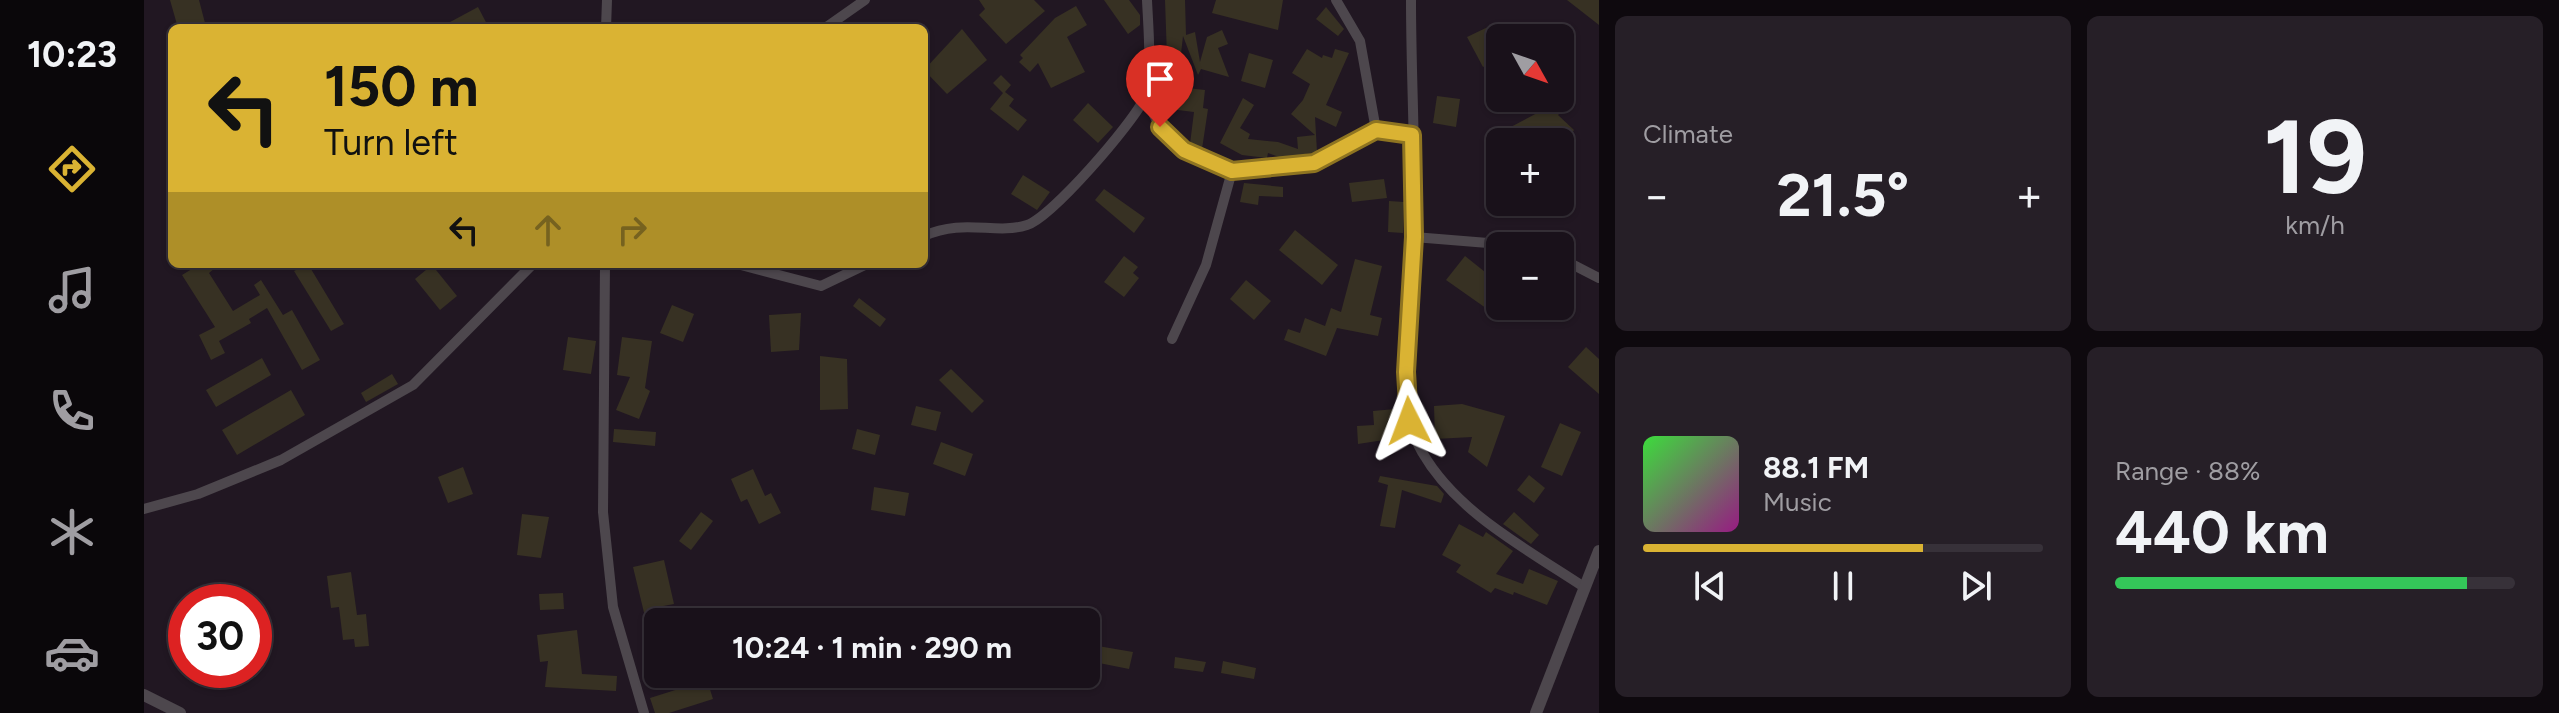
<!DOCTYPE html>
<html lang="en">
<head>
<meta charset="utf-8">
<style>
	:root { --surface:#19111a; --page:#261f27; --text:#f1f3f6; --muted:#9f9da2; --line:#373139; --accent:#dab333 }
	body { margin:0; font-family:Figtree,sans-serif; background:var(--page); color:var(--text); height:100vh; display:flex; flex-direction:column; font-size:30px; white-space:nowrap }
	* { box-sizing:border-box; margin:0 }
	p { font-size:26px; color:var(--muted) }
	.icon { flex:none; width:44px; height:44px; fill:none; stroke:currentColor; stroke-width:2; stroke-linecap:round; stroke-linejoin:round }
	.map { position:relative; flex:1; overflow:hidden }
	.details { display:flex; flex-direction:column; gap:16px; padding:16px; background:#0e090e; width:960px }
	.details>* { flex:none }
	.hud { position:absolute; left:24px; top:24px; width:760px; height:244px; border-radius:12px; box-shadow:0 2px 6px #0004,0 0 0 2px var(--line); background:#dab333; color:#111; overflow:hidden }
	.needle { width:52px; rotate:130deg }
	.controls { position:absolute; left:1342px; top:24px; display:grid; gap:16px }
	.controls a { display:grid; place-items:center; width:88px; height:88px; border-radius:12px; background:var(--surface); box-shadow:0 2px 6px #0004,0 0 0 2px var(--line); font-size:40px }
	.speed { position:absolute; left:24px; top:584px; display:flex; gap:16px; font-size:40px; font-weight:700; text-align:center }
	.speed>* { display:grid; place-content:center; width:104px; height:104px; border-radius:50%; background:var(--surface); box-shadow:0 2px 6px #0004,0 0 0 2px var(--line); line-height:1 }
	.speed .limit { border:12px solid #d22; background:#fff; color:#111 }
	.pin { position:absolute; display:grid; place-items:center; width:68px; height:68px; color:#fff; margin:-82px -34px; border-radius:50% 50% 50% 0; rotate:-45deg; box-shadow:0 0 8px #0007 }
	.pin .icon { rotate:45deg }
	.me { position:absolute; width:88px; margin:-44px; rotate:357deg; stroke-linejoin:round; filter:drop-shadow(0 0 6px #0008) }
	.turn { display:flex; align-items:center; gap:28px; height:168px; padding:0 24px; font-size:36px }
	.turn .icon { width:104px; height:104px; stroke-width:2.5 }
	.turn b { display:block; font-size:56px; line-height:68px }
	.lanes { display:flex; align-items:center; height:76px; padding:0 24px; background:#0003; justify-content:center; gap:40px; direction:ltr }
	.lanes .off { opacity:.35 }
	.big { font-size:60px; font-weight:700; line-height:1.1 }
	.details .tile { flex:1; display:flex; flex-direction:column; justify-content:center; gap:12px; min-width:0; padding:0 28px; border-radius:12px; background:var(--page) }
	.details .dial { align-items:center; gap:0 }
	.dial b { font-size:104px; line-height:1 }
	.song { display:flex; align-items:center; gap:24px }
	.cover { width:96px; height:96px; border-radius:12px; background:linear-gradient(135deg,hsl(120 70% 55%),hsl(310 70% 35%)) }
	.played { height:8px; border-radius:4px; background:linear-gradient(90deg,var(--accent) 70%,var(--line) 70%) }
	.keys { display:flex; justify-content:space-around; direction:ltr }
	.heat { display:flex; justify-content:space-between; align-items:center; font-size:44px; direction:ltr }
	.charge { height:12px; border-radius:6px; background:linear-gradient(90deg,#34c759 88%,var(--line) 0) }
	.details .tiles { flex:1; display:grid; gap:16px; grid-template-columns:repeat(2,1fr) }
	.trip { position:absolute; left:500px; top:608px; width:456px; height:80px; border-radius:12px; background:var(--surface); box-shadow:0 2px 6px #0004,0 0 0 2px var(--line); font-weight:700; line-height:80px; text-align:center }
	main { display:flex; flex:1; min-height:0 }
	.tabs { display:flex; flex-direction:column; width:144px; justify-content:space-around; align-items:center; background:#0a070a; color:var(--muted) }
	.tabs .icon { width:56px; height:56px }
	.tabs .on { color:var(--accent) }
	.tabs b { font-size:36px; color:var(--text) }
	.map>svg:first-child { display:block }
	.building { fill:#373123 }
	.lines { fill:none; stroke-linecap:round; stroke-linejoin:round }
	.minor { stroke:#4d474d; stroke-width:10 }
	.tertiary { stroke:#4d474d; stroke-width:12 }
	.route-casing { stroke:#8e7421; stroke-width:20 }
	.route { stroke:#dab333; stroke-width:14 }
</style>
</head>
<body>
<main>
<nav class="tabs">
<b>10:23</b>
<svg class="icon on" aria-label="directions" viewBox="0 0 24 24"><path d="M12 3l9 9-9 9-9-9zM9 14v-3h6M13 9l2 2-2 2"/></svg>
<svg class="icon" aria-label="music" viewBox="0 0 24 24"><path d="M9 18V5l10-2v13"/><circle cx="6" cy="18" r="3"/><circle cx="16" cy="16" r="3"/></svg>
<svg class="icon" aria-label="phone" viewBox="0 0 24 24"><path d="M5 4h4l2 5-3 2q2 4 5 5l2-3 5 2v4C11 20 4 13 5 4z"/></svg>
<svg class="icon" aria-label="climate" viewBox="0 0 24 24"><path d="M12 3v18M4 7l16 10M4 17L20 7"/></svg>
<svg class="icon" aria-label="car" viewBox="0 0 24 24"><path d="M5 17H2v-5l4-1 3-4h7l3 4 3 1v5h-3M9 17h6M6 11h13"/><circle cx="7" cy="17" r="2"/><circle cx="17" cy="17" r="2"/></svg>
</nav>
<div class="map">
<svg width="1455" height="713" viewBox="0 0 1455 713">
	<rect width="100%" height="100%" fill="#211722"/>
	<!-- building -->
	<g class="building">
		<polygon points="26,0 55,0 61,23 34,28"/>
		<polygon points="835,0 890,0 901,11 862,44 835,15 841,9"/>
		<polygon points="960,0 985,0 996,15 996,25 984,34"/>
		<polygon points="1021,0 1041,0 1042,35 1051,32 1056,62 1063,37 1078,30 1084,44 1074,48 1085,77 1057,69 1054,75 1039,36 1037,54 1023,57"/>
		<polygon points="1072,0 1139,0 1134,30 1068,13"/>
		<polygon points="1423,0 1455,0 1455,25"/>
		<polygon points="932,6 943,25 923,37 941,72 907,88 894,63 886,72 875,62 879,58 876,55 911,18"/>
		<polygon points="334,7 345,28 295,28"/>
		<polygon points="1182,7 1200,29 1194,36 1172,19"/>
		<polygon points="1346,26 1356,45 1356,58 1339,67 1323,37"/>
		<polygon points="818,29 843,60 803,94 780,70"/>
		<polygon points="1163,49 1178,58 1179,55 1188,58 1191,49 1205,53 1182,105 1198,112 1192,127 1171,117 1173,152 1138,158 1124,153 1123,158 1098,155 1076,143 1099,98 1110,105 1096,128 1106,134 1104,139 1134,142 1154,149 1153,137 1171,135 1147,114 1159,100 1166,84 1148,73"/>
		<polygon points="1105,53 1129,60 1121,88 1097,81"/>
		<polygon points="857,75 867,85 861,92 870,99 865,106 883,120 874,131 846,109 859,93 849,83"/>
		<polygon points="1021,76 1035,78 1034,87 1061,90 1059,108 1064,109 1058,149 1046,144 1050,112 1017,108"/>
		<polygon points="1293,96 1316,99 1312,127 1289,123"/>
		<polygon points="1409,99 1420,109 1414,115 1430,130 1420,142 1402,142 1393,134 1377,142 1348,142 1361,130 1395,112"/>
		<polygon points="944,103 969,127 954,143 929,120"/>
		<polygon points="879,175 906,192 893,210 867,194"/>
		<polygon points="1240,179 1243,198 1208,202 1205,183"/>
		<polygon points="1100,183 1139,187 1139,197 1115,196 1114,205 1096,202"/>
		<polygon points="960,189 1001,218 990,233 951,200"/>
		<polygon points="1245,201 1260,202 1259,233 1244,232"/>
		<polygon points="1151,230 1194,265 1178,285 1135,250"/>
		<polygon points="980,256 994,267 989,273 995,278 980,297 960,282"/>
		<polygon points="1321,256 1356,284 1356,318 1302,280"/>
		<polygon points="1211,259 1238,266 1226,315 1238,318 1234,336 1193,328 1182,356 1140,340 1144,329 1156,333 1161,318 1181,326 1187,308 1197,312"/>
		<polygon points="56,264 76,264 65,273 89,311 116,295 110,285 117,280 139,315 148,310 176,360 158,370 123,308 105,319 107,323 75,341 81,353 67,360 55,335 71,327 38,275"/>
		<polygon points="164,264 200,324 187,331 150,271"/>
		<polygon points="288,265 313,296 296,310 271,279"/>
		<polygon points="1102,280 1127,301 1110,320 1086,299"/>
		<polygon points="1416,282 1432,296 1410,320 1394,306 1416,306"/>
		<polygon points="715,298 742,319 736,327 709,306"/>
		<polygon points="528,305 550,314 539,342 516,333"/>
		<polygon points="657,313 655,350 627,352 625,315"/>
		<polygon points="424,337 452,341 447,374 419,370"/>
		<polygon points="478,337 508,341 501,388 506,391 495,419 472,410 486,377 473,375"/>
		<polygon points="1442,347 1455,359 1455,394 1424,367"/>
		<polygon points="676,356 703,359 704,409 676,410"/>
		<polygon points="118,358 127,375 72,407 62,390"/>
		<polygon points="807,369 840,401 828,413 795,380"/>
		<polygon points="248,374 254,384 222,402 217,393"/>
		<polygon points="147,390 161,415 93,455 78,430"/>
		<polygon points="1318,404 1361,416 1343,467 1324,452 1328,437 1291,439 1290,406"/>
		<polygon points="772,406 797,412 792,431 767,425"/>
		<polygon points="1251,409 1253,438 1214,444 1213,426 1230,425 1229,411"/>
		<polygon points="1416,423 1437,432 1418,476 1397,467"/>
		<polygon points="470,429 512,432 511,446 469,442"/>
		<polygon points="713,429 736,435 731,455 708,449"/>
		<polygon points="797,442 829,454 821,476 789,464"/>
		<polygon points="319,467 329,494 304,503 294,477"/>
		<polygon points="609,469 621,496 627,493 637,513 615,524 603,499 597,502 587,479"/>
		<polygon points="1385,475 1401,488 1390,503 1373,490"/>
		<polygon points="1236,476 1293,486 1300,494 1297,503 1258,490 1251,528 1236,526 1244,485 1234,482"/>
		<polygon points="730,487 765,493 761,516 727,510"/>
		<polygon points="557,512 569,521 547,550 535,541"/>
		<polygon points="1370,512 1395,535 1387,544 1359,524"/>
		<polygon points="378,514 405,517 397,558 373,555"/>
		<polygon points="1315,524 1339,537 1342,532 1369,551 1352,574 1379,584 1385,569 1414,581 1403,605 1370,592 1369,595 1351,588 1347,593 1312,572 1317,565 1298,555"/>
		<polygon points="520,560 530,604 514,607 514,653 510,654 489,567"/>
		<polygon points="207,572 213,615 222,614 225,646 211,647 210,639 199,640 195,607 187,608 183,576"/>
		<polygon points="419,593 420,609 396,610 395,594"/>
		<polygon points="433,630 438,674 473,676 472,691 401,687 404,661 396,662 393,635"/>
		<polygon points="948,645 989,652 985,669 945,661"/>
		<polygon points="1031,657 1062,662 1059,672 1030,668"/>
		<polygon points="1079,661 1112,668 1110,679 1077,673"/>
		<polygon points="563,680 569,699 525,713 511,713 506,698"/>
	</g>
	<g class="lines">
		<!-- minor -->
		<g class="minor">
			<polyline points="1192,0 1216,41 1232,130"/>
			<path d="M1267 0C1267 79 1272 158 1270 237 1269 299 1246 397 1278 452 1313 513 1383 549 1440 587"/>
			<polyline points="462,28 463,0"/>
			<polyline points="681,28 721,0"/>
			<polyline points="1001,97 1016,127 1040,150 1088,171 1170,163 1232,130 1268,135"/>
			<path d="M780 236C819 218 852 235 883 225 908 217 988 124 1000 99 1009 78 1004 24 1003 0"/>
			<polyline points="1270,237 1381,246"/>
			<polyline points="1416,258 1455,278"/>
			<polyline points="461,264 459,512 469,607 500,713"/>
			<polyline points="593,264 677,286 723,264"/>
			<polyline points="1028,339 1062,265 1088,171"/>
			<polyline points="0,509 54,494 137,460 269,385 389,264"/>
		</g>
		<!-- tertiary -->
		<g class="tertiary">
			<polyline points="0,695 36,713"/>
			<polyline points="1392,713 1455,551"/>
		</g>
	</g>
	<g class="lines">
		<!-- route casing -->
		<g class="route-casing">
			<polyline id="route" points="1016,127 1040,150 1088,171 1170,163 1232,130 1268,135 1270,237 1262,372 1265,421"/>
		</g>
		<!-- route -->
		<use href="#route" class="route"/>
	</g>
</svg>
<div class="controls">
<a><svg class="needle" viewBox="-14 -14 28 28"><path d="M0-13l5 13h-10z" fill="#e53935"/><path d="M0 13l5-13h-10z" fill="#9f9da2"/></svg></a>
<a>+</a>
<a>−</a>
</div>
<div class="speed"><div class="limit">30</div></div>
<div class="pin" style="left:1016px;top:127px;background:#d93025"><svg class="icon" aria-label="arrive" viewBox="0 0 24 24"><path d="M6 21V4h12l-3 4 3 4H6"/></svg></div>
<svg class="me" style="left:1265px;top:421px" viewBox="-20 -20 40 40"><path d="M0-17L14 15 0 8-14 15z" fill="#dab333" stroke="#fff" stroke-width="4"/></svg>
<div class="trip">10:24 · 1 min · 290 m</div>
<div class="hud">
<div class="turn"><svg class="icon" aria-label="left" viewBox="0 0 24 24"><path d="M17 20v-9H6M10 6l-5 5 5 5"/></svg><div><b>150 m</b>Turn left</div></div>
<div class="lanes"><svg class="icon" aria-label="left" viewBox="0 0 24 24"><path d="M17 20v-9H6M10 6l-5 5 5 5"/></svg><svg class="icon off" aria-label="ahead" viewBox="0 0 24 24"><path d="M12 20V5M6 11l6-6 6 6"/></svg><svg class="icon off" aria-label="right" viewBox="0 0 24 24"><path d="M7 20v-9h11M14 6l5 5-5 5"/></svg></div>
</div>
</div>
<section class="details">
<div class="tiles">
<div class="tile"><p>Climate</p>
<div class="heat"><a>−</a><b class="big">21.5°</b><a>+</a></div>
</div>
<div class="tile dial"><b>19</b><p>km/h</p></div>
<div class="tile">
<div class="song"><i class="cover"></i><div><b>88.1 FM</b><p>Music</p></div></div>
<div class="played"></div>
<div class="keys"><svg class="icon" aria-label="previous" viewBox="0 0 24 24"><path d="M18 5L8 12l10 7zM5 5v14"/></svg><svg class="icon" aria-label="pause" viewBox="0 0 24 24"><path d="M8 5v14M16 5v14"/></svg><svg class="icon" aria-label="next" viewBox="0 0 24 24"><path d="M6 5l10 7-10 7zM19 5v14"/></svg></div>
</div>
<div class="tile"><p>Range · 88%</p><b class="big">440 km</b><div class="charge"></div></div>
</div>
</section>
</main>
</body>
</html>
